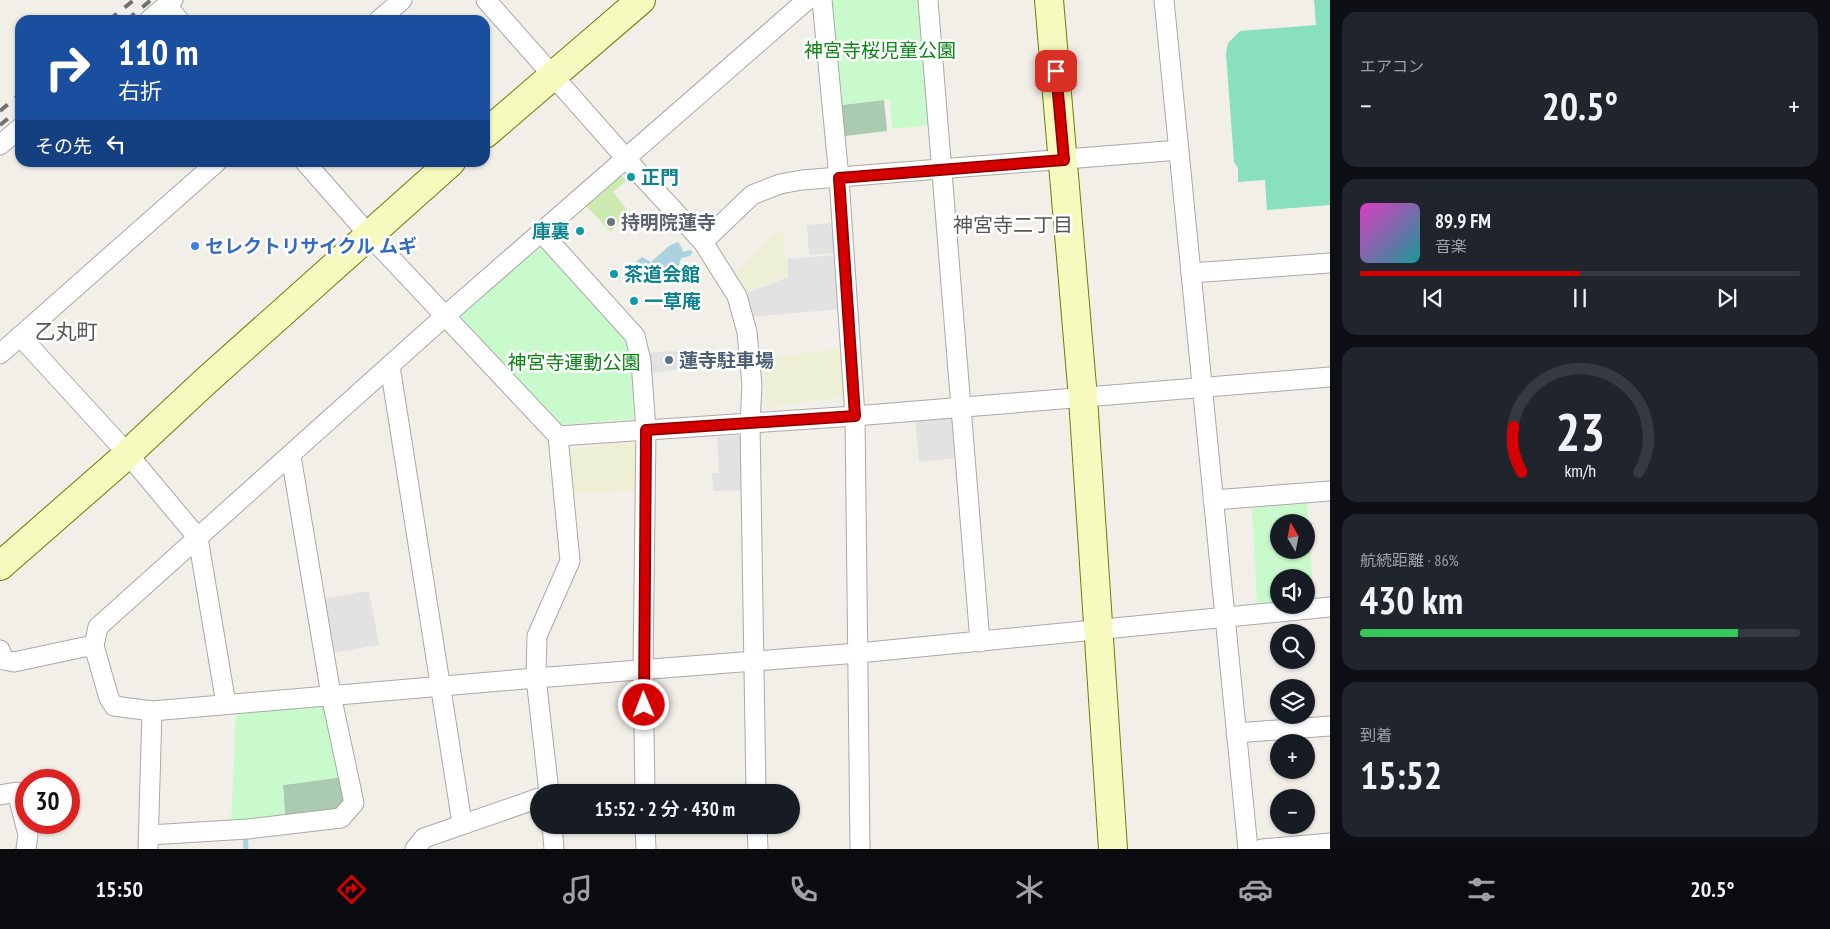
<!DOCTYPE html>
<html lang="ja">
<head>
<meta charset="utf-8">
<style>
	:root { --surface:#171b24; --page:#20242c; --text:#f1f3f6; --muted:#9ea1a6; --line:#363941; --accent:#d40000 }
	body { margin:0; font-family:"PT Sans Narrow","Noto Sans JP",sans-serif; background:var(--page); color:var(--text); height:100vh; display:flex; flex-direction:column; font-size:19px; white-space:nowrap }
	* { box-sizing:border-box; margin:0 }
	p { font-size:16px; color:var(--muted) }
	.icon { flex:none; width:28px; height:28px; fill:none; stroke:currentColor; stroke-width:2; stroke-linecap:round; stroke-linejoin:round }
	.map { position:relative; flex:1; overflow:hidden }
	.panel { display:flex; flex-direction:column; gap:12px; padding:12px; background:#0d0f14; width:500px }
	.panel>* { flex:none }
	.banner { position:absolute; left:15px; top:15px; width:475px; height:152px; border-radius:15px; box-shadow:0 1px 4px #0004; background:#1a4fa0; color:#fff; overflow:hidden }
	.needle { width:32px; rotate:350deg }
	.buttons { position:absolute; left:1270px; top:514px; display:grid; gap:10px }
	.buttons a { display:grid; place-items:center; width:45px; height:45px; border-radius:50%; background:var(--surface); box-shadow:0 1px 4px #0004; font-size:25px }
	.speed { position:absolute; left:15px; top:769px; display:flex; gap:10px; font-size:25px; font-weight:700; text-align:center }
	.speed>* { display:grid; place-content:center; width:65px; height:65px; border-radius:50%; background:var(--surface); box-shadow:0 1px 4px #0004; line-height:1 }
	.speed .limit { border:8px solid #d22; background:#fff; color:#111 }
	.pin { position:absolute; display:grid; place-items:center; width:42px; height:42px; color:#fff; margin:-21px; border-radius:10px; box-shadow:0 2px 8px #0006 }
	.me { position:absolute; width:55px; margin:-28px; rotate:359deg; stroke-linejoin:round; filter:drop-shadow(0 0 4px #0008) }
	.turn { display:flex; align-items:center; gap:18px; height:105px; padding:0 20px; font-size:22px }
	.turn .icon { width:65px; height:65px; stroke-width:2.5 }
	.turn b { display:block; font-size:35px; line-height:42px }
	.then { display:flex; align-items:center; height:48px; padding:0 20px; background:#0003; gap:10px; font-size:19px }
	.big { font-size:38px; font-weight:600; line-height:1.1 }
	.panel .widget { flex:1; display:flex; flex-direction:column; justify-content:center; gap:8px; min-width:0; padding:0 18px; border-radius:15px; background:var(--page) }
	.panel .dial { align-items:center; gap:0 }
	.dial svg { height:130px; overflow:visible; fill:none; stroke:var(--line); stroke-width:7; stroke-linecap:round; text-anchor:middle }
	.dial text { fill:var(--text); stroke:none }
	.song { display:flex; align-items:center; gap:15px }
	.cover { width:60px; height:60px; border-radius:8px; background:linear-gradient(135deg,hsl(310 70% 55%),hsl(180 70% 35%)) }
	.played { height:5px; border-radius:2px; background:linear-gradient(90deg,var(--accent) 50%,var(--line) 50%) }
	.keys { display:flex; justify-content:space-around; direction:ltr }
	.heat { display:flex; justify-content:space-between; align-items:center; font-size:28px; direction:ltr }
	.charge { height:8px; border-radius:4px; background:linear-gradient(90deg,#34c759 86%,var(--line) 0) }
	.trip { position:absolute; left:530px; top:784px; width:270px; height:50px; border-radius:25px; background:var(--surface); box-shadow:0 1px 4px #0004; font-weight:600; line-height:50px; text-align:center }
	.menu { display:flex; height:80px; justify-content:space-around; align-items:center; background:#090b0e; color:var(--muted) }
	.menu .icon { width:35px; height:35px }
	.menu .selected { color:var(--accent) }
	.menu b { font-size:22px; color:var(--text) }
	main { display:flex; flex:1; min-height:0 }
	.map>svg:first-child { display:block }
	.farmland { fill:#eef0d5 }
	.grass { fill:#cdebb0 }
	.cemetery { fill:#aacbaf }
	.park { fill:#c8facc; fill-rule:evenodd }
	.pitch { fill:#88e0be }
	.parking { fill:#e2e2e2 }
	.water { fill:#aad3df }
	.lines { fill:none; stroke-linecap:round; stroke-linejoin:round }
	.stream { stroke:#aad3df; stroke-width:5 }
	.street-casing { stroke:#a9a9a9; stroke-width:21 }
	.secondary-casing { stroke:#707d05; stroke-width:30 }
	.street { stroke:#fff; stroke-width:19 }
	.secondary { stroke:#f7fabf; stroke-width:28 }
	.rail { stroke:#707070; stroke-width:4; stroke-dasharray:10 10; stroke-linecap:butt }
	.route-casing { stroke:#8a0000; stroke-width:12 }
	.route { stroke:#d40000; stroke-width:9 }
	.culture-dot { fill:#0f9aa8; stroke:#fff; stroke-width:2 }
	.worship-dot { fill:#6b7280; stroke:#fff; stroke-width:2 }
	.shop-dot { fill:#3f7fe0; stroke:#fff; stroke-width:2 }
	.service-dot { fill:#5c6f8a; stroke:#fff; stroke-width:2 }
	.labels { text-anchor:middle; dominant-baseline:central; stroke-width:5; stroke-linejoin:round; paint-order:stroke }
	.park-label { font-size:19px; fill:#0c8416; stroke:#fff }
	.culture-label { font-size:19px; font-weight:bold; fill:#0d838f; stroke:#fff; text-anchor:start }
	.worship-label { font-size:19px; font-weight:bold; fill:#5b616d; stroke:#fff; text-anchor:start }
	.shop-label { font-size:19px; font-weight:bold; fill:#366cbe; stroke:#fff; text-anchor:start }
	.service-label { font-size:19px; font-weight:bold; fill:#4e5e75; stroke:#fff; text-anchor:start }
	.neighbourhood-label { font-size:20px; fill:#555; stroke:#fff }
	.quarter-label { font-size:21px; fill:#555; stroke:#fff }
</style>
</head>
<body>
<main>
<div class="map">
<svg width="1330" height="849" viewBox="0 0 1330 849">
	<rect width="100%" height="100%" fill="#f2efe9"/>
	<!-- farmland -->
	<g class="farmland">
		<polygon points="783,227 787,276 745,292 734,272"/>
		<polygon points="842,348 848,396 767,408 763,359"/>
		<polygon points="630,441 636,446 636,490 572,494 568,450"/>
	</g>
	<!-- grass -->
	<polygon class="grass" points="621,175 626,181 613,192 628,211 611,232 586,206"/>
	<!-- cemetery -->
	<g class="cemetery">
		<polygon points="884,100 887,131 845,136 841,105"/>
		<polygon points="343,777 347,801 338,813 285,817 283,785"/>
	</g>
	<!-- park -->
	<g class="park">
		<polygon points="828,0 922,0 931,125 892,129 890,99 841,105"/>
		<polygon points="538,240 625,331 633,351 633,419 551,426 451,311"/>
		<path d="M1307 503 1314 600 1306 601V578H1279V603L1257 605 1252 508ZM1279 522H1306V550H1279Z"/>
		<polygon points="313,700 331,707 343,777 283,785 285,817 231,822 236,708"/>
	</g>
	<!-- pitch -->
	<polygon class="pitch" points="1314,0 1330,0 1330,205 1267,210 1265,180 1238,182 1238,168 1234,162 1226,53 1228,43 1240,31 1316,25"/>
	<!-- parking -->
	<g class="parking">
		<polygon points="832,223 835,253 809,255 807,225"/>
		<polygon points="836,255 840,309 751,317 741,295 788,277 787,259"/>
		<polygon points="685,350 689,368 651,373 648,353"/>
		<polygon points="952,417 956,422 959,458 919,462 915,420"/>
		<polygon points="737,435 743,440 743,491 713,491 712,473 719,473 717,437"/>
		<polygon points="369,591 379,645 331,653 322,599"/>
	</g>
	<!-- water -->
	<polygon class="water" points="678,242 682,248 683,252 690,250 693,252 690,256 681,258 679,265 669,275 652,272 640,278 632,265 642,257 651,262 669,246"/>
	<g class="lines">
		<!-- stream -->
		<polyline class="stream" points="245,832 246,849"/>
		<!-- street casing -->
		<g class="street-casing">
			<g id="street">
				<polyline points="486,0 638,172 703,242 737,296 747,332 752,385 750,423 756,792"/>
				<polyline points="807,0 445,316 98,627 94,646 109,698 114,706 152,711 536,678 858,653 1330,607"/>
				<polyline points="822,0 839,178 855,416 860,849"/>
				<polyline points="928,0 980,642"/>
				<polyline points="1164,0 1248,849"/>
				<polyline points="167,6 179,20"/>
				<polyline points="149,20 173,0"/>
				<polyline points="379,20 402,0"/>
				<polyline points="0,145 20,128"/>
				<polyline points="305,162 369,235 558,436 570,561 537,636 536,678 549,792"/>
				<polyline points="541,232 635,336 641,361 646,430 643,669 645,792"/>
				<polyline points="703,242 752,195 780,184 802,180 1179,150"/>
				<polyline points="1191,273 1330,263"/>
				<polyline points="20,336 127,453 198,538 226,704"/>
				<polyline points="0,354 217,162"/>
				<polyline points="390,366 462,823"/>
				<polyline points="558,436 855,416 1330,377"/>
				<polyline points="1213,500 1330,491"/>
				<polyline points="0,650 4,660 14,662 84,647 94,646"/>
				<polyline points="1236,733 1330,726"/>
				<polyline points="0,795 17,792 28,835 26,849"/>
				<polyline points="552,825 554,849"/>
				<polyline points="645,825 646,849"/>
				<polyline points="757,825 758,849"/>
				<polyline points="149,835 248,829 341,818 354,803 331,695 291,456"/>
				<polyline points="148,849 152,711"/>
				<polyline points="415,849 424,838 539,798"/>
				<polyline points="1262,849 1330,843"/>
			</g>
		</g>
		<!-- secondary casing -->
		<g class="secondary-casing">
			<g id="secondary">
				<polyline points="1049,0 1083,398 1113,849"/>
				<polyline points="485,134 641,0"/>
				<polyline points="0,566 120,461 207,380 451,162"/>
			</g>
		</g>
		<!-- street -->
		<use href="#street" class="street"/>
		<!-- secondary -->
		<use href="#secondary" class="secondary"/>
		<!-- rail -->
		<g class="rail">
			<polyline points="109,20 134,0"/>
			<polyline points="127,20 151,0"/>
			<polyline points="0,111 20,94"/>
			<polyline points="0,125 20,109"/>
		</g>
	</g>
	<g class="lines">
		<!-- route casing -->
		<g class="route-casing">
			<polyline id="route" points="644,705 646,430 855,416 839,178 1064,160 1056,71"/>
		</g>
		<!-- route -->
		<use href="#route" class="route"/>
	</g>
	<!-- markers -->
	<g class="culture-dot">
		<circle cx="631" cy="177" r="5"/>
		<circle cx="580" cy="231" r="5"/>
		<circle cx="614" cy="274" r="5"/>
		<circle cx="634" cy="301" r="5"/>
	</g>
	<circle class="worship-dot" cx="611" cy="222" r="5"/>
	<circle class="shop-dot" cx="195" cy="246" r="5"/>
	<circle class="service-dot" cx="669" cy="360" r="5"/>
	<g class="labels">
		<!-- park labels -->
		<g class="park-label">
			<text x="880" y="50">神宮寺桜児童公園</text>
			<text x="574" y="362">神宮寺運動公園</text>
		</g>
		<!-- culture labels -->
		<g class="culture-label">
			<text x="641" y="177">正門</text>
			<text x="570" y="231" text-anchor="end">庫裏</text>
			<text x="624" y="274">茶道会館</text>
			<text x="644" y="301">一草庵</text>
		</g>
		<!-- worship labels -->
		<g class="worship-label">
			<text x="621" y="222">持明院蓮寺</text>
		</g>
		<!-- shop labels -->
		<g class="shop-label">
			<text x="205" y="246">セレクトリサイクル ムギ</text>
		</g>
		<!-- service labels -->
		<g class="service-label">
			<text x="679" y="360">蓮寺駐車場</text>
		</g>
		<!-- neighbourhood labels -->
		<g class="neighbourhood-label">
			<text x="1013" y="225">神宮寺二丁目</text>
		</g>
		<!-- quarter labels -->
		<g class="quarter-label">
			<text x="66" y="331">乙丸町</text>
		</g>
	</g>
</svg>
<div class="buttons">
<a><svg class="needle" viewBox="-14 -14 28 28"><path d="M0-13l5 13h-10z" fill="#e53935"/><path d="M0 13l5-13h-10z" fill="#9ea1a6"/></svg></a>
<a><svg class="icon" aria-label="sound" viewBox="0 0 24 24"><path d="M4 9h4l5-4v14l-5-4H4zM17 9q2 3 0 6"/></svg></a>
<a><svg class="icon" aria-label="search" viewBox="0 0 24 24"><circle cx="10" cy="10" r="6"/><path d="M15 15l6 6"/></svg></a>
<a><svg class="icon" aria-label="layers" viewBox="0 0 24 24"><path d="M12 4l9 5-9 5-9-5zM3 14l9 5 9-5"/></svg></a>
<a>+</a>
<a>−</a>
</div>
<div class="speed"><div class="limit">30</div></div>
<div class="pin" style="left:1056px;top:71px;background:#d93025"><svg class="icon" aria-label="arrive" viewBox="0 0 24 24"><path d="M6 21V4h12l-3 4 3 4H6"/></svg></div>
<svg class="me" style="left:644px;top:705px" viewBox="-20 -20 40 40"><circle r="17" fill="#d40000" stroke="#fff" stroke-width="3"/><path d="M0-11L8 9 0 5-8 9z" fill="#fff"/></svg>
<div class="trip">15:52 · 2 分 · 430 m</div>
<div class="banner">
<div class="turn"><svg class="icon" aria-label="right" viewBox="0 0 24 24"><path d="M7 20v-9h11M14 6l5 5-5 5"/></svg><div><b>110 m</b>右折</div></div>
<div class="then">その先<svg class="icon" aria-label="left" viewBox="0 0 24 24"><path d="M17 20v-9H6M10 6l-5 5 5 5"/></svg></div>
</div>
</div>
<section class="panel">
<div class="widget"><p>エアコン</p>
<div class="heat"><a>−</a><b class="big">20.5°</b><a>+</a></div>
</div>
<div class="widget">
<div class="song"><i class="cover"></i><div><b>89.9 FM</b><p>音楽</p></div></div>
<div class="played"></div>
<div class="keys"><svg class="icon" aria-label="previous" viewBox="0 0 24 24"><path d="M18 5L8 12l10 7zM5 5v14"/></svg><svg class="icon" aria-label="pause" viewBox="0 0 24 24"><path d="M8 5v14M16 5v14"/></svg><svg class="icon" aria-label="next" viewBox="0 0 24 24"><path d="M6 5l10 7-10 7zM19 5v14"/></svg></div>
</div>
<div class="widget dial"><svg viewBox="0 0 100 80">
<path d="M14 69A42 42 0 1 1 86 69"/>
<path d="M14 69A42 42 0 0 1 9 41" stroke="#d40000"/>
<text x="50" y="56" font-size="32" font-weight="700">23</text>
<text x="50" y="72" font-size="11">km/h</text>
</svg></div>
<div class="widget"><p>航続距離 · 86%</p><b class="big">430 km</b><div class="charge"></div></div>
<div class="widget"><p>到着</p><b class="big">15:52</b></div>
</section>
</main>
<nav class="menu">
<b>15:50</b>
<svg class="icon selected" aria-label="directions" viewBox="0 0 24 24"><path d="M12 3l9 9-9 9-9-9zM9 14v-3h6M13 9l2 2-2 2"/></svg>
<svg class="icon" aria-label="music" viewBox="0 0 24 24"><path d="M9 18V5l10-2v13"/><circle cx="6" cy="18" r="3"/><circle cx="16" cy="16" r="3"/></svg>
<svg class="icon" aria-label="phone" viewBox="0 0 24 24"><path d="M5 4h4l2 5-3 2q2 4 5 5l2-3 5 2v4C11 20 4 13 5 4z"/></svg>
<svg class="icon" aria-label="climate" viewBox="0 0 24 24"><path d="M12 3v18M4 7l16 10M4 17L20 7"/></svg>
<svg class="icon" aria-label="car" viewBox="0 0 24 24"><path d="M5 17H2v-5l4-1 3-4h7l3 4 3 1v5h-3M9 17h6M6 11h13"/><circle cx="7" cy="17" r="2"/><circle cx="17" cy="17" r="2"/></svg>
<svg class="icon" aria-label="filters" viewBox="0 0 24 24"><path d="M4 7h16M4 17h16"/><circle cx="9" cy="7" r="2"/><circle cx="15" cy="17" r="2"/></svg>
<b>20.5°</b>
</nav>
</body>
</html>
